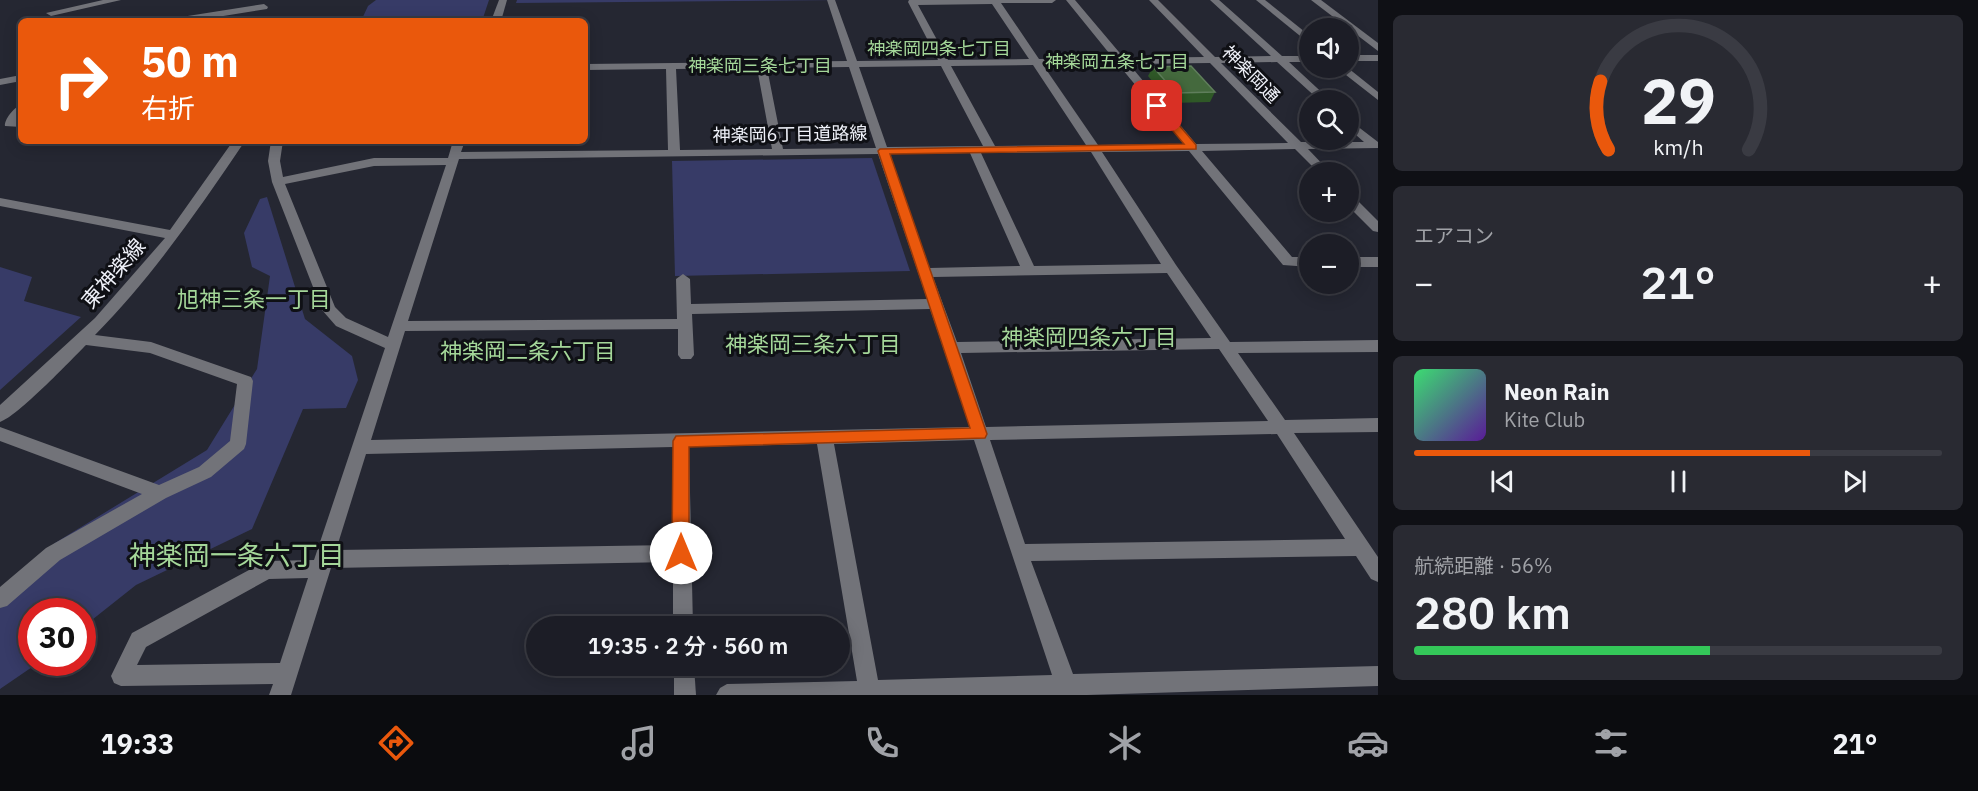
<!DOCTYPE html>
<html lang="ja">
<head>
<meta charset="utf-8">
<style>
	:root { --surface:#1c1d26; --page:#292a32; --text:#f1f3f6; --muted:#a0a2a7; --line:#3a3b43; --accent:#ea580c }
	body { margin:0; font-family:"IBM Plex Sans","Noto Sans JP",sans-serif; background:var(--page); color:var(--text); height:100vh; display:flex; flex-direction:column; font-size:22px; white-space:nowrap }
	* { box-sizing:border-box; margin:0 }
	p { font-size:20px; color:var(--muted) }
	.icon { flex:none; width:33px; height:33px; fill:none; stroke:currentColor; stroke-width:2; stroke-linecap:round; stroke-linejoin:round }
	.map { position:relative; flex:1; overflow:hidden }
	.side { display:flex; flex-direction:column; gap:15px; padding:15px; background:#0f1015; width:600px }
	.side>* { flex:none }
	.top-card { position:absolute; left:18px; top:18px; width:570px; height:126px; border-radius:9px; box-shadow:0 3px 15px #0003,0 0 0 2px var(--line); background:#ea580c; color:#fff; overflow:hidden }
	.controls { position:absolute; left:1299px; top:18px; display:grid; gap:12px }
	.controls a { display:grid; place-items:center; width:60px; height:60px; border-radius:50%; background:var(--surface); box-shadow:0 3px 15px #0003,0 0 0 2px var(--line); font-size:30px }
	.speed { position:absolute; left:18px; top:598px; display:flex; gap:12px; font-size:30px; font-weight:700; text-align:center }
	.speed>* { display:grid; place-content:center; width:78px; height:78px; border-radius:50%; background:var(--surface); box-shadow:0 3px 15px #0003,0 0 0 2px var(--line); line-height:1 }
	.speed .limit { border:9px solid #d22; background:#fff; color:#111 }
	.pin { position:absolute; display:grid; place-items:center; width:51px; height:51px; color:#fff; margin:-26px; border-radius:12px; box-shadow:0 3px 9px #0006 }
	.me { position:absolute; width:66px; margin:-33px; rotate:0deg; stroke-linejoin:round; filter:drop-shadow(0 0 4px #0008) }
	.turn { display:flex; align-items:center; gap:21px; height:126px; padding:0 24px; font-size:27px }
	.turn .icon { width:78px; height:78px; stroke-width:2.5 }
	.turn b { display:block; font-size:42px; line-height:51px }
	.big { font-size:45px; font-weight:600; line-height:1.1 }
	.side .tile { flex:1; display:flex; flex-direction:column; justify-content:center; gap:9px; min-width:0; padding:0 21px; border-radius:9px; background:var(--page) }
	.side .dial { align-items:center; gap:0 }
	.dial svg { height:156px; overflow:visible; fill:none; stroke:var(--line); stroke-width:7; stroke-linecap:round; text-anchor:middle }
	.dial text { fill:var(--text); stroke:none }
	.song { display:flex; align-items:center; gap:18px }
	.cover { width:72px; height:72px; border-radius:9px; background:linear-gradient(135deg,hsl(140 70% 55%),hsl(270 70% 35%)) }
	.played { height:6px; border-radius:3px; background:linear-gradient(90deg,var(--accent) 75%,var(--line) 75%) }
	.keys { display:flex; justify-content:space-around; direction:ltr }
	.heat { display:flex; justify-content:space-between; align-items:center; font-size:33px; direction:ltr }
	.charge { height:9px; border-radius:4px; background:linear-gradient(90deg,#34c759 56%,var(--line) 0) }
	.trip { position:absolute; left:526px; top:616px; width:324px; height:60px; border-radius:30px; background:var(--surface); box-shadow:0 3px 15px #0003,0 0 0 2px var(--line); font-weight:600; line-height:60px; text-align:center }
	.dock { display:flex; height:96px; justify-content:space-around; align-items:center; background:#0b0c0f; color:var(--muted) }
	.dock .icon { width:42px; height:42px }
	.dock .on { color:var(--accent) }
	.dock b { font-size:27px; color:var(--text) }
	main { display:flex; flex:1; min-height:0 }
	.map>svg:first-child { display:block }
	.green { fill:#373b67 }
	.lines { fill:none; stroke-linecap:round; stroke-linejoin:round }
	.minor { fill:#727379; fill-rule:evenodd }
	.wall { fill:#2f5827 }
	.building { fill:#44693d; stroke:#5f7e5b; stroke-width:1.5 }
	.route { fill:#ea580c; stroke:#983908; stroke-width:1.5 }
	.labels { text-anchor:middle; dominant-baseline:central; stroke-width:6; stroke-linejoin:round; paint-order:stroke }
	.far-neighbourhood-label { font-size:18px; fill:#a4d799; stroke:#0f1015 }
	.far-street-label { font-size:18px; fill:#eff1f9; stroke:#0f1015 }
	.street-label { font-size:21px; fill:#eff1f9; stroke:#0f1015 }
	.neighbourhood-label { font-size:22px; fill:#a4d799; stroke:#0f1015 }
	.near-neighbourhood-label { font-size:27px; fill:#a4d799; stroke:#0f1015 }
</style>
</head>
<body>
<main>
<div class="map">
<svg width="1378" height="695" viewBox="0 0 1378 695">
	<rect width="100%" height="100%" fill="#252732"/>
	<!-- green -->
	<g class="green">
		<polygon points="376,0 489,0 482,21 361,21 368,6"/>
		<polygon points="517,0 843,0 516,3"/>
		<polygon points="872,158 910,271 675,276 672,161"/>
		<polygon points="267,197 305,319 352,356 358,380 346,408 303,409 252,529 136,585 83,627 82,612 32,612 32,663 38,663 0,689 0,592 55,543 207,450 257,369 270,276 252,267 244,233 260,199"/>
		<polygon points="0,267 32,277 24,301 81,317 0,390"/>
	</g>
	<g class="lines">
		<!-- minor -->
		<g class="minor">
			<polygon points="103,0 121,0 51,16 46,13"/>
			<polygon points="499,0 507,0 501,21 491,21"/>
			<path d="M827 0H835L857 61 938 60 908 2 909 0H1056L1052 3H1001L1039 59 1113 58 1066 0H1075L1124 58 1204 57 1149 0H1158L1215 57 1271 56 1210 0H1219L1282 56H1310V62H1289L1330 100H1319L1277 62 1221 63 1301 142H1364L1348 128V119L1378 142V148L1308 149 1330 172H1318L1295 149 1202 151 1292 257H1310V267L1283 265 1189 151 1102 152 1176 265 1230 342 1378 340V352L1238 353 1285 420 1378 418V432L1294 433 1378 557V582L1371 579 1356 556 1031 561 1073 674 1378 666V686L1087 695H716L720 688 727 684 857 681 817 444 689 447 693 627H673V562L331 568 291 695H269L273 684 121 686 114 683 111 676 132 633 260 564 267 561 314 560 385 348 336 326 322 310 272 182 268 161 271 141H283L280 161 283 177 374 158H448L453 141H465L461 152 668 150 666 69 585 70V64L847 61ZM992 4 1029 59 948 60 918 5ZM1210 63 1288 143 1196 144 1129 64ZM1118 64 1184 144 1098 145 1043 65ZM1033 65 1086 145 995 146 951 66ZM941 66 983 146 887 147 859 67ZM849 67 876 148 783 149 767 68ZM757 68 772 149 680 150 676 69ZM1091 152 1161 264 1034 266 981 153ZM970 153 1020 266 929 268 889 154ZM878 154 927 299 691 304 690 279 683 274 676 279 677 319 408 321 459 159ZM446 165 388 337 346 318 335 307 285 184 374 166ZM1167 273 1211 338 957 342 933 277ZM930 309 970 427 371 440 405 331 678 329V355L681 359H691L694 355 692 314ZM1219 349 1268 421 986 427 961 353ZM1277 434 1345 539 1025 544 990 440ZM974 440 1052 675 878 680 834 444ZM673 447V545L336 550 366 454ZM308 578 280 663 137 665 146 647 269 579Z"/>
			<polygon points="1256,0 1265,0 1310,36 1310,44"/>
			<polygon points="1311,0 1321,0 1378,43 1378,51"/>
			<polygon points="264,4 268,7 267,9 192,21 170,21 175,18"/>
			<rect x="1348" y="55" width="30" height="6"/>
			<polygon points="1337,68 1348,68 1378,92 1378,100"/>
			<polygon points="21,75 21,81 0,85 0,79"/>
			<path d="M21 105V115L17 121H21V127L5 126C4 120 14 107 21 105Z"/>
			<path d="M233 141H245C199 209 153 276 95 335L151 342 251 377 253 381 246 444 244 449 211 477 166 498 60 560 7 606 0 608V587L46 548 142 494 0 441V427L159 485 199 467 230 441 237 384 150 353 86 345C70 361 18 416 0 422V405L95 318 165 238 0 206V198L170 230Z"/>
			<polygon points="1348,194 1352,195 1378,221 1378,232 1373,231 1348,206"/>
			<rect x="1348" y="257" width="30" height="10"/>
			<polygon points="674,666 694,666 696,695 674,695"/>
		</g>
	</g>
	<!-- wall -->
	<polygon class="wall" points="1153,67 1215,92 1210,102 1170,103 1148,76"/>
	<!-- building -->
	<polygon class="building" points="1191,66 1215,92 1176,93 1153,67"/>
	<!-- route -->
	<polygon class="route" points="1157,103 1161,104 1196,145 1196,149 890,154 987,434 985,438 689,447 689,553 687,559 681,561 675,559 672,553 673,441 676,436 970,428 878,151 880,149 1184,144 1152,106"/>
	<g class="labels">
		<!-- far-neighbourhood labels -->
		<g class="far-neighbourhood-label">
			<text x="939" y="48">神楽岡四条七丁目</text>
			<text x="1117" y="61">神楽岡五条七丁目</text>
			<text x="760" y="65">神楽岡三条七丁目</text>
		</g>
		<!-- far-street labels -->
		<g class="far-street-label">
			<text transform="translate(1251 74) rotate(45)">神楽岡通</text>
			<text transform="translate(790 134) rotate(-1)">神楽岡6丁目道路線</text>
		</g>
		<!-- street labels -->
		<g class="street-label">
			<text transform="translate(113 273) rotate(-49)">東神楽線</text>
		</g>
		<!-- neighbourhood labels -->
		<g class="neighbourhood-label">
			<text x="254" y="298">旭神三条一丁目</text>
			<text x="1089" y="336">神楽岡四条六丁目</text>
			<text x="813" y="343">神楽岡三条六丁目</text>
			<text x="528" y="350">神楽岡二条六丁目</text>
		</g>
		<!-- near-neighbourhood labels -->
		<g class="near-neighbourhood-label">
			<text x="237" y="554">神楽岡一条六丁目</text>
		</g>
	</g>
</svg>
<div class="controls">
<a><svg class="icon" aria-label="sound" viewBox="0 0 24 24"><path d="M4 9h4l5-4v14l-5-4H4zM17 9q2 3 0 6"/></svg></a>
<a><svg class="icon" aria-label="search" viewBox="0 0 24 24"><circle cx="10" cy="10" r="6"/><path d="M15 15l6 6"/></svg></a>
<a>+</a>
<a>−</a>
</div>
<div class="speed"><div class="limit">30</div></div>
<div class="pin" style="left:1157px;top:106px;background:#d93025"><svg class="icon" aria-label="arrive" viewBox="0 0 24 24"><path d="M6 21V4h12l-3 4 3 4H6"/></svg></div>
<svg class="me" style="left:681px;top:553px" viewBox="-20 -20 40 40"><circle r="19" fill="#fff"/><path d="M0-13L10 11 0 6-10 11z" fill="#ea580c"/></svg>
<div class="trip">19:35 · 2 分 · 560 m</div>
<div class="top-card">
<div class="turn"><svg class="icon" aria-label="right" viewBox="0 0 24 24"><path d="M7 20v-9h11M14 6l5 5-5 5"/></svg><div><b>50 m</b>右折</div></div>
</div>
</div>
<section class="side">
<div class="tile dial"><svg viewBox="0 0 100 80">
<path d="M14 69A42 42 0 1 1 86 69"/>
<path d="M14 69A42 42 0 0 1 10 34" stroke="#ea580c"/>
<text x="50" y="56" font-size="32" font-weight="700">29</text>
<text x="50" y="72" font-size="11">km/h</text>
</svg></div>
<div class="tile"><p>エアコン</p>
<div class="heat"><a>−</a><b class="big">21°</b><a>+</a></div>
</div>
<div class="tile">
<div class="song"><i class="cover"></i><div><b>Neon Rain</b><p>Kite Club</p></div></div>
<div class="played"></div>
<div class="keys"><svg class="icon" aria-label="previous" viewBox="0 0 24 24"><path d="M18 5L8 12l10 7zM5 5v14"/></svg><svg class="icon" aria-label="pause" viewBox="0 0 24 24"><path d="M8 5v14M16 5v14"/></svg><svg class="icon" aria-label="next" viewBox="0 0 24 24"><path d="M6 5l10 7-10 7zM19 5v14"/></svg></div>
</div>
<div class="tile"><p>航続距離 · 56%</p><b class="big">280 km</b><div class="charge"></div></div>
</section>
</main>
<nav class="dock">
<b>19:33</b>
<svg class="icon on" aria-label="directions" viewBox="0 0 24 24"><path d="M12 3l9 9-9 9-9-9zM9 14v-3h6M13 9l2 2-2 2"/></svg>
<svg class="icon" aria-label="music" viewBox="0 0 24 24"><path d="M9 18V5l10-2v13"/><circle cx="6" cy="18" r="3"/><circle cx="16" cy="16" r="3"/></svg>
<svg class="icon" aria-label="phone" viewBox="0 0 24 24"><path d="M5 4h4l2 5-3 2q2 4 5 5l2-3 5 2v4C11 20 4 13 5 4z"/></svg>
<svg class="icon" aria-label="climate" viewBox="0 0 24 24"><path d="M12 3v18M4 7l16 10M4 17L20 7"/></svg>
<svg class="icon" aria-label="car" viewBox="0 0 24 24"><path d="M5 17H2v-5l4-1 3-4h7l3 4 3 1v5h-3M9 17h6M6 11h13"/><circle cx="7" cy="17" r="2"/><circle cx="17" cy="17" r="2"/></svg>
<svg class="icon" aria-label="filters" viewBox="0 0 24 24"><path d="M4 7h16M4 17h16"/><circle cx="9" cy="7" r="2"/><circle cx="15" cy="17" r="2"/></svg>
<b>21°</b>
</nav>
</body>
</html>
